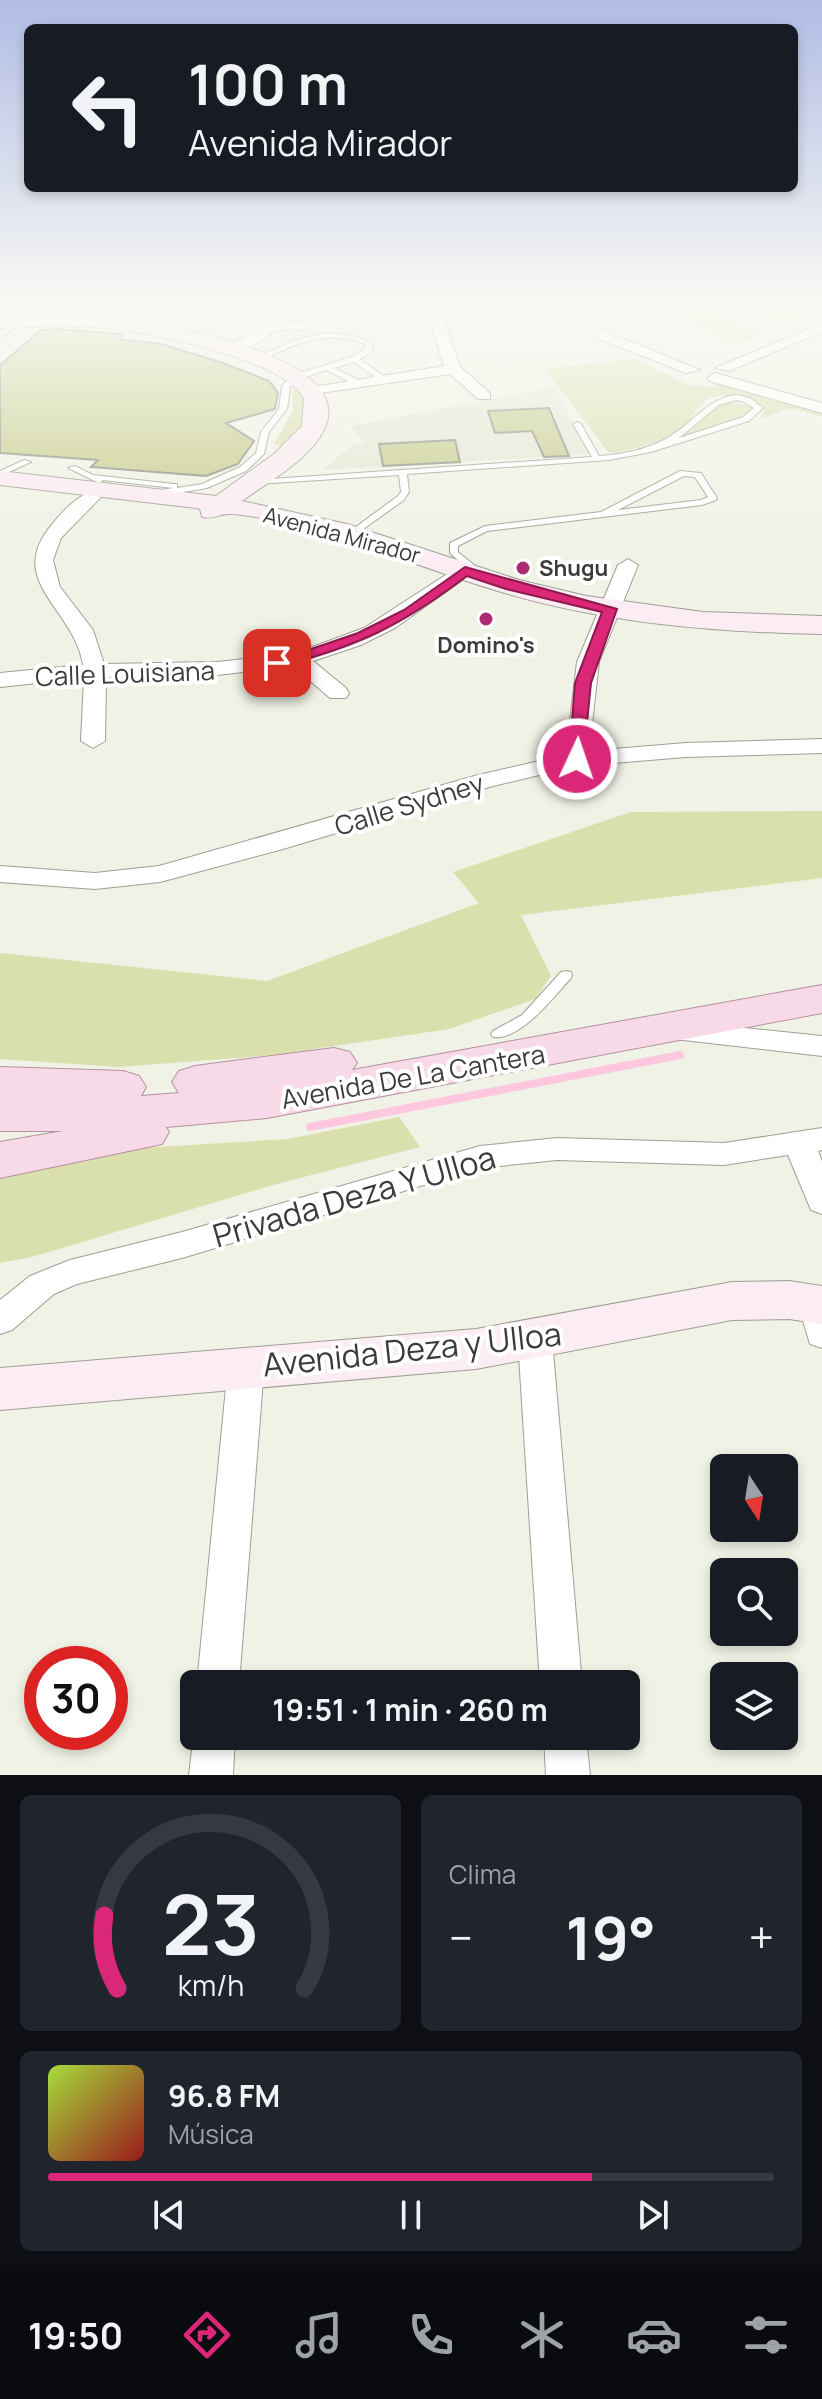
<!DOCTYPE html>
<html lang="es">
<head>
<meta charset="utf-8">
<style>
	:root { --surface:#171b24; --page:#20242c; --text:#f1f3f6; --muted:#9ea1a6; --line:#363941; --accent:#db2777 }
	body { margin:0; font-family:Manrope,sans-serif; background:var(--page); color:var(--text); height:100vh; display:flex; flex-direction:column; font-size:30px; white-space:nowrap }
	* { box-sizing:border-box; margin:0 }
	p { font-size:26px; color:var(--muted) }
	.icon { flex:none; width:44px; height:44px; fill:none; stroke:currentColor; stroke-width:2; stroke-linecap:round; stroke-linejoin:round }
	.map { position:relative; height:1775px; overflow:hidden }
	.side { display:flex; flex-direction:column; gap:20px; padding:20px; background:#0d0f14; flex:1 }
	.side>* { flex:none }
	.top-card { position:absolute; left:24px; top:24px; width:774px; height:168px; border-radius:12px; box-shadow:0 4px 12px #0003; background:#171b24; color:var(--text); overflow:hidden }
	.needle { width:52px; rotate:168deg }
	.controls { position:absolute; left:710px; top:1454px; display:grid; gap:16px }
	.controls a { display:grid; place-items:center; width:88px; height:88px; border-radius:12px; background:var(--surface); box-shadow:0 4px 12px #0003; font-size:40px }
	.speed { position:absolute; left:24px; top:1646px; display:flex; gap:16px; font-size:40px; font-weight:700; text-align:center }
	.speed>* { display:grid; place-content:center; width:104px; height:104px; border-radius:50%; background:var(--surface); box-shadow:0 4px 12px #0003; line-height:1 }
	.speed .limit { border:12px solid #d22; background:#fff; color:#111 }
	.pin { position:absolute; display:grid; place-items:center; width:68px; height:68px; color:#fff; margin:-34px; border-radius:16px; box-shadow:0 4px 12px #0006 }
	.me { position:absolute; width:88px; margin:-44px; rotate:3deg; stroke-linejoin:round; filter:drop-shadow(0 0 6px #0008) }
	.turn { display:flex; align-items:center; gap:28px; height:168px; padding:0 32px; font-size:36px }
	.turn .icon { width:104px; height:104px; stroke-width:2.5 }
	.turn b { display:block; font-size:56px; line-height:68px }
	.big { font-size:60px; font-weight:700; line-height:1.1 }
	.side .tile { flex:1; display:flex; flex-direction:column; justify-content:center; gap:12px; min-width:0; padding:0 28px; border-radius:12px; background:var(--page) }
	.side .dial { align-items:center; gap:0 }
	.dial svg { height:208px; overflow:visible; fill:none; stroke:var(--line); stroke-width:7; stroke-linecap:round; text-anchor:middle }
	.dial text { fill:var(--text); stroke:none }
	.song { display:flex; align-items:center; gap:24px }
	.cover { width:96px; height:96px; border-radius:12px; background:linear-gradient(135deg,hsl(80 70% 55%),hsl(0 70% 35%)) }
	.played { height:8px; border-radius:4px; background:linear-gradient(90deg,var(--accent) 75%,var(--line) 75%) }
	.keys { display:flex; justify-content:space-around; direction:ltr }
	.heat { display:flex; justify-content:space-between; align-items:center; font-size:44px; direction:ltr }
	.side .tiles { flex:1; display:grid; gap:20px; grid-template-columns:1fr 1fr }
	.tile:last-child { grid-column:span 2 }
	.trip { position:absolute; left:180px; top:1670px; width:460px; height:80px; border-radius:12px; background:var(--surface); box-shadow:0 4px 12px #0003; font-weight:700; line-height:80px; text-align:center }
	.dock { display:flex; height:128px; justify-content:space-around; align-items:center; background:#090b0e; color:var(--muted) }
	.dock .icon { width:56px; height:56px }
	.dock .selected { color:var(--accent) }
	.dock b { font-size:36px; color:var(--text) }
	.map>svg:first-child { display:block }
	.built { fill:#e5e7d4 }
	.green { fill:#dadfae }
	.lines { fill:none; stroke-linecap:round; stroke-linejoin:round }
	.stream { stroke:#fec7e0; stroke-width:8 }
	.building { fill:#c5cb88; stroke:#8a8b81; stroke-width:2 }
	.lane-casing { stroke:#9e9f94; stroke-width:2 }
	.street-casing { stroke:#9e9f94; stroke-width:2 }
	.secondary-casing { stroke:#9e9f94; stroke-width:2 }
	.primary-casing { stroke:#b3919f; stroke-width:2 }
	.lane { fill:#fff; fill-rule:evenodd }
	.street { fill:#fff; fill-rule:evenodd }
	.secondary { fill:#fcecf3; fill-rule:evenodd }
	.primary { fill:#f8d9e7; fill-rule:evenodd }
	.route { fill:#db2777; stroke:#8e194d; stroke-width:2 }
	.poi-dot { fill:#ac2975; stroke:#fff; stroke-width:3 }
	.labels { text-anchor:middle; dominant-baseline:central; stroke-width:8; stroke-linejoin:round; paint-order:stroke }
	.far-street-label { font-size:22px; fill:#3b3b37; stroke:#fff }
	.far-poi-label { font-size:22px; font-weight:bold; fill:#3b3b37; stroke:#fff; text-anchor:start }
	.street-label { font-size:26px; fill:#3b3b37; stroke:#fff }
	.near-street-label { font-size:32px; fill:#3b3b37; stroke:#fff }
</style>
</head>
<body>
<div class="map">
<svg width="822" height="1775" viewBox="0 0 822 1775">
	<rect width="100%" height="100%" fill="#f1f2e6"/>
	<!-- built -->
	<polygon class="built" points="554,387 591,454 323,470 351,446 364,443 350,426"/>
	<!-- green -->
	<g class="green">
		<polygon points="651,305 802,305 822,315 789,325 743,310 720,317 764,334 735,343"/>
		<path d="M634 359 690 385 716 387 710 379 822 408V417L790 408 759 419 765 410C752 397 714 389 700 405 691 415 689 426 676 433 656 444 631 450 609 453L545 369Z"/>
		<polygon points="296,388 304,395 304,422 282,446 274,444 293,411 292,389"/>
		<path d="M725 401 754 407 751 415 653 449C668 443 682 437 695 427 708 415 706 411 725 401Z"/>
		<polygon points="822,811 822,878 521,915 551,976 535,999 449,1029 274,1055 119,1067 0,1059 0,953 267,981 479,903 453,872 631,812"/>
		<polygon points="399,1117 420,1147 273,1185 32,1257 0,1263 0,1171 109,1150 288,1139"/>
	</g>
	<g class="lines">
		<!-- stream -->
		<polyline class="stream" points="310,1127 680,1055"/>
	</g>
	<!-- building -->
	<g class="building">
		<polygon points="57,329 122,334 119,339 161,344 223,363 269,381 278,393 275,409 226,423 254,441 238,464 206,476 91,467 98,460 0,453 0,365 41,330"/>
		<polygon points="549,408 569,456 544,457 532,431 495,433 488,411"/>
		<polygon points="455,440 460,462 383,466 379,444"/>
	</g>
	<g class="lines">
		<!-- lane casing -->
		<g class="lane-casing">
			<g id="lane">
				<polygon points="17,320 22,321 0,339 0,333"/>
				<path d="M326 333 355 336 371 343 373 351 360 359 389 380 382 382 354 362 334 368 363 382V386H357L327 370 299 379 290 387 287 409 269 432 264 454 246 471 207 488 159 496 155 493 156 491 173 488 103 480 99 483 68 468 75 466 93 475 174 484H177V488L202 484 240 467 256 453 261 432 279 409 282 386 293 375 352 357 366 348V345C328 328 296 343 261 361L254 359 295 340Z"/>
				<path d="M736 395 750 398 763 408 749 421 651 452 609 460 407 474 409 492 404 500 352 537 348 534 349 532 398 496 401 492 399 475 256 484 252 482 256 480 592 457 573 424 577 422 581 424 599 456C627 454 655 448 678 431 697 417 711 398 736 395ZM736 400 744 402 754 408 743 417 679 438 719 405Z"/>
				<polygon points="24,460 31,462 0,476 0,471"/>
				<path d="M680 471 701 473 717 498 716 500 702 505 487 531 458 546V552L474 565 468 573 465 574 460 571 464 566 450 553V543L485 526 601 512ZM684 476 695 477 708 497 701 500 618 510Z"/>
				<path d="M566 971 571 972 572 975 571 978C554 997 520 1041 493 1037L491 1034 493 1031 522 1015 561 972Z"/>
			</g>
		</g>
		<!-- street casing -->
		<g class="street-casing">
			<g id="street">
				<polygon points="129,305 144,305 128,327 118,327 116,324"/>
				<path d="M279 305H293L286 321 307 322 314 326C304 334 290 326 278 331 261 336 244 357 226 353V347L271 322Z"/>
				<polygon points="425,305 439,305 460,367 490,393 490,399 478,399 450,374 307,395 305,392 313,387 444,366"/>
				<polygon points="544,305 562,305 612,334 700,370 686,373 602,340"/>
				<polygon points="822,323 822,332 729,371 715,368"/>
				<polygon points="715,373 822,403 822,413 709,381 707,378"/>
				<path d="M92 492 101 497 61 538 53 560 60 587 93 630 104 664 217 662 281 655 261 637 272 631 301 651 364 628 458 567H472L475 571 395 628 361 645 313 661 346 688 349 693 346 698H330L293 666 217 675 106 677 105 741 93 748 81 741 84 678 0 687V673L83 665C74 607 2 581 54 522 63 511 78 495 92 492Z"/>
				<polygon points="628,559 638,565 599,662 589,751 686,743 822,739 822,753 686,757 577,766 493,786 283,849 160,882 95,889 0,882 0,866 95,873 159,866 478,775 566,755 577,662 618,565"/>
				<polygon points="676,1021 822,1036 822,1056 666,1038 662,1031 666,1024"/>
				<polygon points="822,1128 822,1150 818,1151 822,1161 822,1214 811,1210 788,1155 724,1165 557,1160 480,1168 182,1258 77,1284 54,1294 12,1330 0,1334 0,1300 30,1276 70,1260 182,1232 480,1146 557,1138 724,1143"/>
				<polygon points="815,1290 822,1293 822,1348 810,1344 798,1304 803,1294"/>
				<polygon points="535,1326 547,1330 552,1340 582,1684 540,1684 518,1340 523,1330"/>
				<polygon points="246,1352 259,1357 264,1367 239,1684 197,1684 228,1367 233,1357"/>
				<polygon points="194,1733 194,1736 235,1736 233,1775 189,1775"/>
				<polygon points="544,1736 586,1736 590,1775 546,1775"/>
			</g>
		</g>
		<!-- secondary casing -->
		<g class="secondary-casing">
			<g id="secondary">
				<path d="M77 314C126 316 348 347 327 422 317 456 269 481 242 501L347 524 519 580 586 596 703 612 822 616V634C712 632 604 623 498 591 434 572 372 546 307 530 283 523 255 515 230 514 220 513 214 520 202 517L200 509 196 508 0 485V471L216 496 274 454 302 426 304 398C283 359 148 332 105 328 70 325 35 327 0 328V316Z"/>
				<polygon points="789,1281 822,1286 822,1324 789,1319 732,1320 476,1369 0,1410 0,1368 476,1329 732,1282"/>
			</g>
		</g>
		<!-- primary casing -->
		<g class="primary-casing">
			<polygon id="primary" points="822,985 822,1013 267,1118 166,1127 169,1132 162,1144 0,1178 0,1142 63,1131 0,1131 0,1067 123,1071 139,1076 146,1087 141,1096 179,1093 172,1082 179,1071 195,1066 334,1048 350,1052 357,1063 352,1070"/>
		</g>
		<!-- lane -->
		<use href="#lane" class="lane"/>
		<!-- street -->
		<use href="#street" class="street"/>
		<!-- secondary -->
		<use href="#secondary" class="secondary"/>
		<!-- primary -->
		<use href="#primary" class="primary"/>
	</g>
	<!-- sky -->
	<linearGradient id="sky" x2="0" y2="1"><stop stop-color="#b1bce5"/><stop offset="0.55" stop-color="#f9f9f4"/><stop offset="1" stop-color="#f9f9f4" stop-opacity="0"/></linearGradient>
	<rect width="822" height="554" fill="url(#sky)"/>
	<!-- route -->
	<path class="route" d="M465 567 617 609 591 683 583 762 569 759 575 683 602 612 506 589 467 576C401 626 357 647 277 667L270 663 358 633 404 610Z"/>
	<!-- markers -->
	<g class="poi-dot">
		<circle cx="523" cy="568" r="8"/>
		<circle cx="486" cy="619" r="8"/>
	</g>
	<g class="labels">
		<!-- far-street labels -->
		<g class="far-street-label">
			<text transform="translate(342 535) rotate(15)">Avenida Mirador</text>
		</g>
		<!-- far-poi labels -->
		<g class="far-poi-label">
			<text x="539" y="568">Shugu</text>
			<text x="486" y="645" text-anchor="middle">Domino's</text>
		</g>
		<!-- street labels -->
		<g class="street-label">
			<text transform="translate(125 673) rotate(-2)">Calle Louisiana</text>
			<text transform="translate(409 804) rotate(-17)">Calle Sydney</text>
			<text transform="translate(413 1076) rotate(-10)">Avenida De La Cantera</text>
		</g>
		<!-- near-street labels -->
		<g class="near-street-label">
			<text transform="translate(354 1196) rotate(-16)">Privada Deza Y Ulloa</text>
			<text transform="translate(412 1349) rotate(-6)">Avenida Deza y Ulloa</text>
		</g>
	</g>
</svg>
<div class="controls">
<a><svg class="needle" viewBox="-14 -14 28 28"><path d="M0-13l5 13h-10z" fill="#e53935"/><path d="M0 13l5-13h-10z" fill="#9ea1a6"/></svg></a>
<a><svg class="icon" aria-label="search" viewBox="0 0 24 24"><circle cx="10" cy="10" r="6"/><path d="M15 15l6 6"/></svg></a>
<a><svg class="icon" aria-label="layers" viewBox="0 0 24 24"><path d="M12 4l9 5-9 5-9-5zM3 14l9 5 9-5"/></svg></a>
</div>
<div class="speed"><div class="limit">30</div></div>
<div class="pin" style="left:277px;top:663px;background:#d93025"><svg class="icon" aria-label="arrive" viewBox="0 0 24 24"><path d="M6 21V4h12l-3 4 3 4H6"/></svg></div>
<svg class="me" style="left:577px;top:759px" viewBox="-20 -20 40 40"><circle r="17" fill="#db2777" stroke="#fff" stroke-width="3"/><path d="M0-11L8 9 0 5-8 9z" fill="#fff"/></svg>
<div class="trip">19:51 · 1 min · 260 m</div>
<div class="top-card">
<div class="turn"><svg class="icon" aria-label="left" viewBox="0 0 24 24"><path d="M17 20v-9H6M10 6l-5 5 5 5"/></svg><div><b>100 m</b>Avenida Mirador</div></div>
</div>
</div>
<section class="side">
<div class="tiles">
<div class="tile dial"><svg viewBox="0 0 100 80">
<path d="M14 69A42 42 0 1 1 86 69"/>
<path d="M14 69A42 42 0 0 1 9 41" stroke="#db2777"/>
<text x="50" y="56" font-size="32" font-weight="700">23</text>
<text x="50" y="72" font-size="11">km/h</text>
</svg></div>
<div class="tile"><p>Clima</p>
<div class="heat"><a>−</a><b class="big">19°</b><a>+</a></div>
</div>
<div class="tile">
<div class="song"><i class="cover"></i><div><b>96.8 FM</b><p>Música</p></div></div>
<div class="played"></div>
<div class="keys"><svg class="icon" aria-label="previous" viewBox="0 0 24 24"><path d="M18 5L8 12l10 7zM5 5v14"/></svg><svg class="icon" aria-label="pause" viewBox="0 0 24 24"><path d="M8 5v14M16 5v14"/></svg><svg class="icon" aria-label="next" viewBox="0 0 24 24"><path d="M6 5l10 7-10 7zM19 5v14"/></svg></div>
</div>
</div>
</section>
<nav class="dock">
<b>19:50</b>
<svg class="icon selected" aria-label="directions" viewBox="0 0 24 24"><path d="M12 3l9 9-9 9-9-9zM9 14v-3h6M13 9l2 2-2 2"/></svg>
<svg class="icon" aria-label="music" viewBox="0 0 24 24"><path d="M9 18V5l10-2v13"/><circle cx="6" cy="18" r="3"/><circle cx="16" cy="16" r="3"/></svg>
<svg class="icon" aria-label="phone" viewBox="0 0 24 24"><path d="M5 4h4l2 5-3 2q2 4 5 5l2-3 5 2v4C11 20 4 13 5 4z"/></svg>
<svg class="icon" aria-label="climate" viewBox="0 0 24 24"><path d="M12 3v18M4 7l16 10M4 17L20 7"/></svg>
<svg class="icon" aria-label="car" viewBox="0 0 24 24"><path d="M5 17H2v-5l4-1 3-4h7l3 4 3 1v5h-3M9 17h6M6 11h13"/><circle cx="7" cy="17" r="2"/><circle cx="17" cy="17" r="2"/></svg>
<svg class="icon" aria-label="filters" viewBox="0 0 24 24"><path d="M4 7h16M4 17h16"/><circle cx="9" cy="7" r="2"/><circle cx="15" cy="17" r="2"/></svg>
</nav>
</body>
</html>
